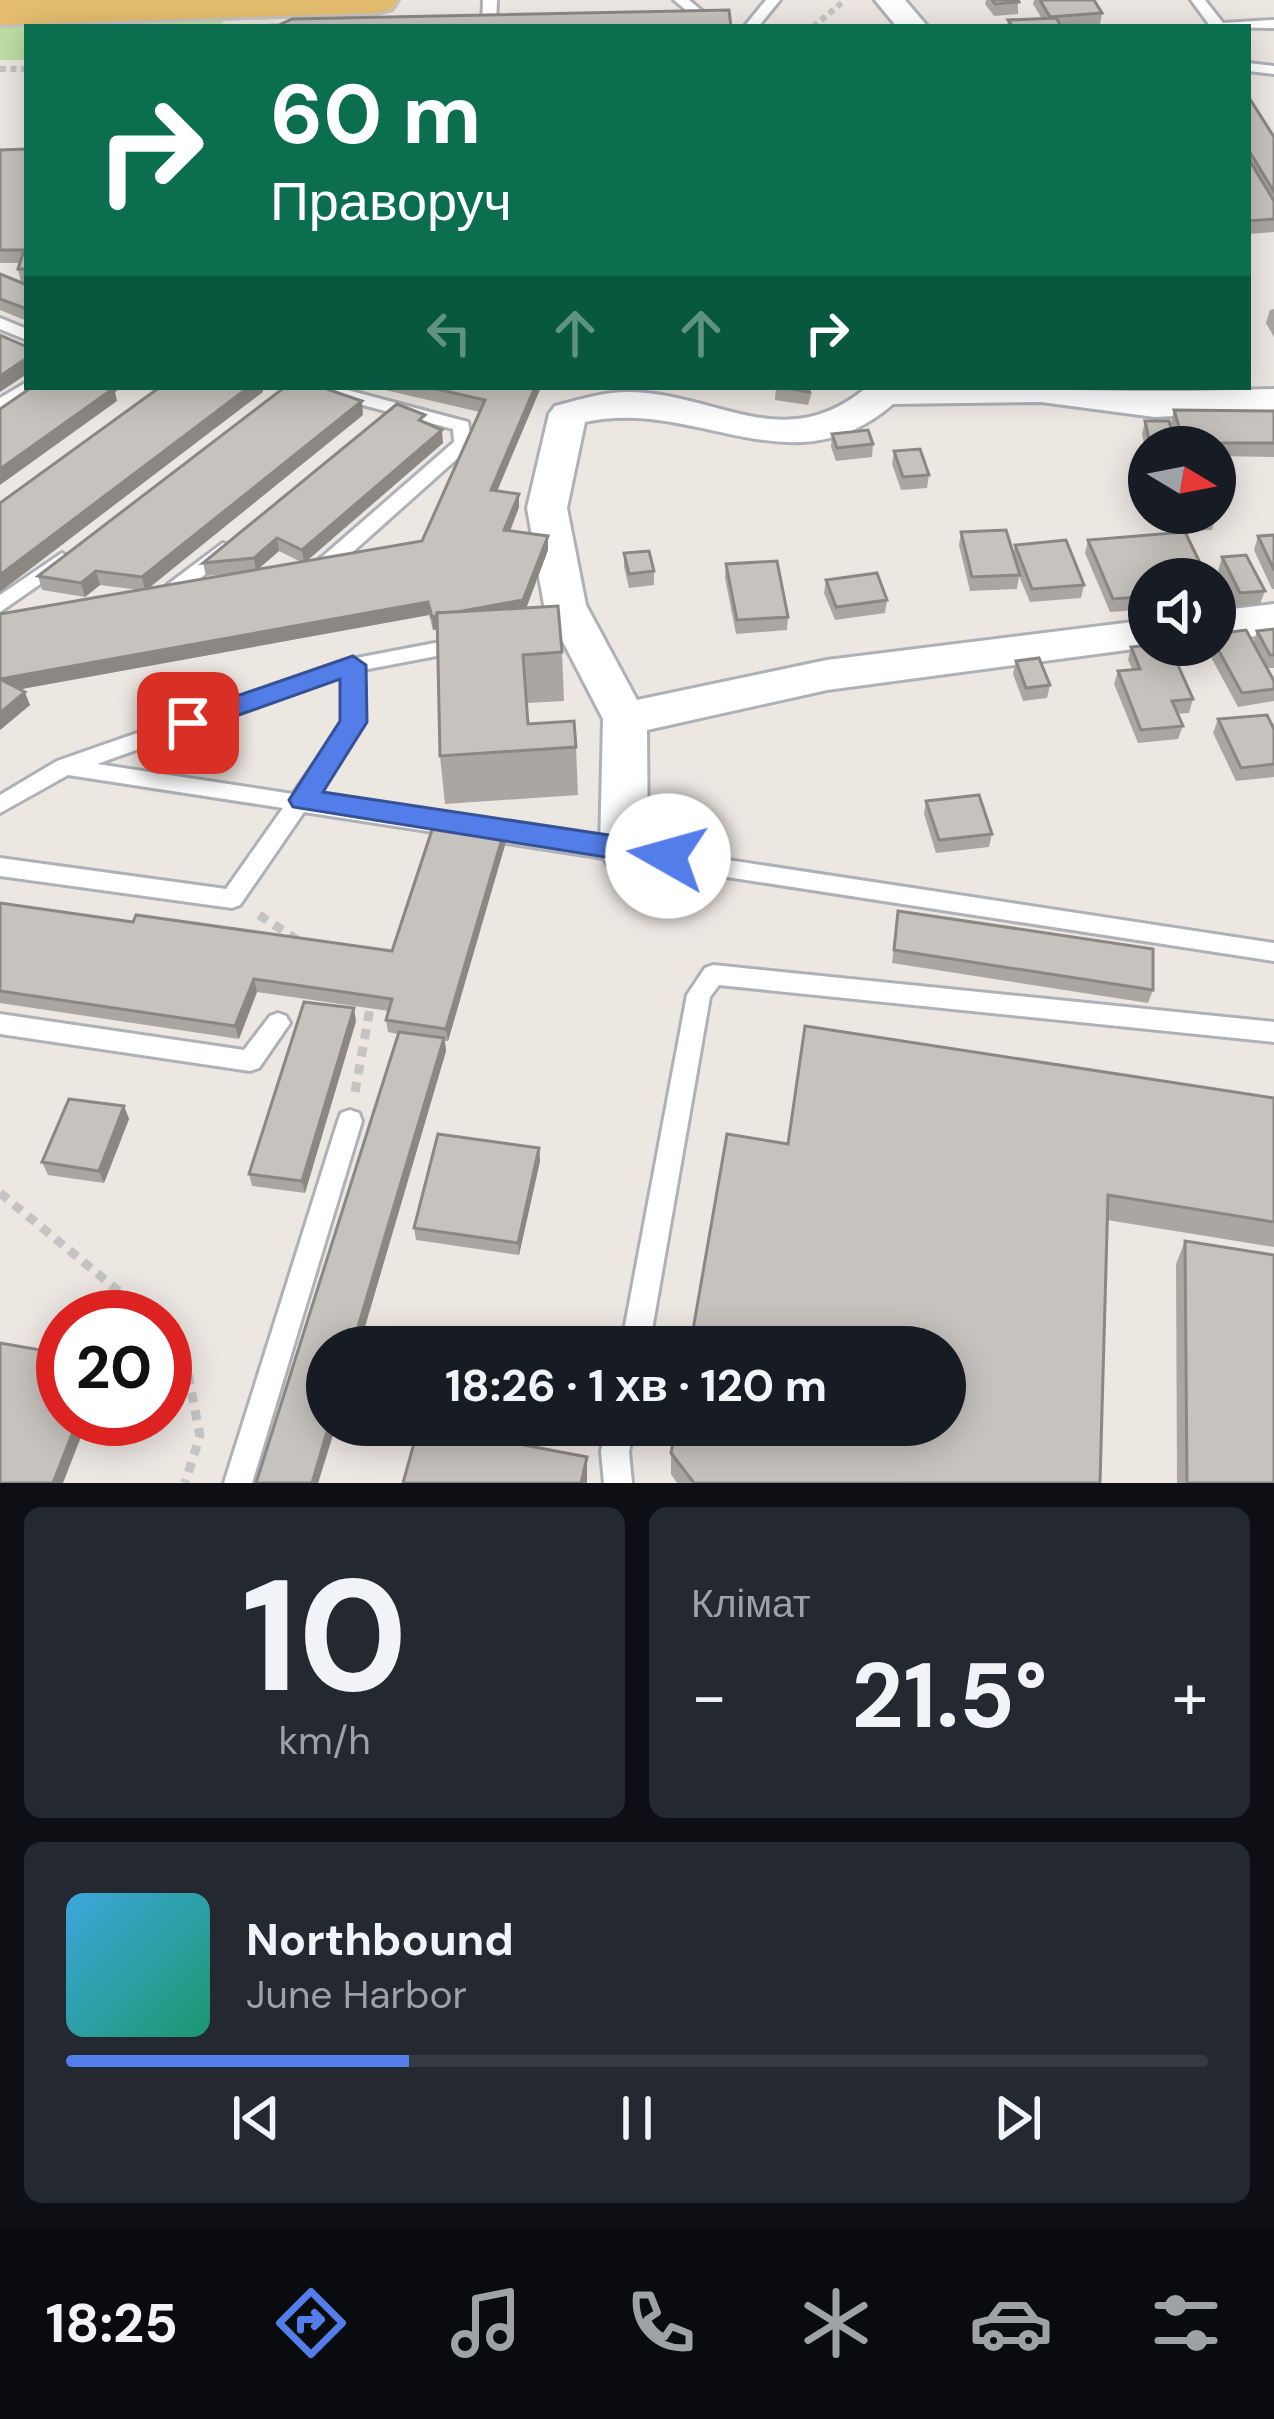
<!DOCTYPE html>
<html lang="uk">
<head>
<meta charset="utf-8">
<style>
	:root { --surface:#171b24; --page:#242831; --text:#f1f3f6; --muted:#9ea1a6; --line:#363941; --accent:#537ee9 }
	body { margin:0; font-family:"DM Sans",sans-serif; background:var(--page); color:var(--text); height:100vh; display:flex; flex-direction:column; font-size:45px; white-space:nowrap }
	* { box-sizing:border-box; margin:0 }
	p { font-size:39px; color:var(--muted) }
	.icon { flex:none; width:66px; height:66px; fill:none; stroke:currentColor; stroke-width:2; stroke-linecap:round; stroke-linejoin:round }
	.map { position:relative; height:1483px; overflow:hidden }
	.drawer { display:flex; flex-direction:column; gap:24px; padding:24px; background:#0d0f14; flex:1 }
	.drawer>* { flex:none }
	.top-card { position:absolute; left:24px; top:24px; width:1227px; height:366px; border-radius:0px; box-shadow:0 6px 30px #0003; background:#0b6e4f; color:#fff; overflow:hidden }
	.needle { width:78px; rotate:100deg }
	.buttons { position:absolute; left:1128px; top:426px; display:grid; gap:24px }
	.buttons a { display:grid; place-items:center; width:108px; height:108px; border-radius:50%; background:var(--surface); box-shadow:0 6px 30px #0003; font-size:60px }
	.speed { position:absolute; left:36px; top:1290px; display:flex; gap:24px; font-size:60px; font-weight:700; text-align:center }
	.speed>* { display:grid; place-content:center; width:156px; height:156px; border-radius:50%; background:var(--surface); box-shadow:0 6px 30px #0003; line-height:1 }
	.speed .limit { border:18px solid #d22; background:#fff; color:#111 }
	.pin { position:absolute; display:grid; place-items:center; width:102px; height:102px; color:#fff; margin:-51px; border-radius:24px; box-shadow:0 6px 18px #0006 }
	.me { position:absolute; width:132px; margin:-66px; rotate:277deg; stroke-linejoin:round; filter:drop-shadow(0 0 9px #0008) }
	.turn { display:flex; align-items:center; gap:42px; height:252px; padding:0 48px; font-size:54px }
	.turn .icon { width:156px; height:156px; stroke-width:2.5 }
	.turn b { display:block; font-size:84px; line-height:102px }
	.lanes { display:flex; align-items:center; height:114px; padding:0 48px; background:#0003; justify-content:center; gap:60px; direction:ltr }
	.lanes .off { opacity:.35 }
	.big { font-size:90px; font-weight:700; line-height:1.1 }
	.drawer .widget { flex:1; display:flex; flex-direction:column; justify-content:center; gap:18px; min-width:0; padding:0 42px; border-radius:18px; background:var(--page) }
	.drawer .dial { align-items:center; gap:0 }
	.dial b { font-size:156px; line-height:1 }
	.song { display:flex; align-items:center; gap:36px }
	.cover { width:144px; height:144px; border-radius:18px; background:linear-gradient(135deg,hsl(200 70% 55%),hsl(160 70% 35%)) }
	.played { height:12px; border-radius:6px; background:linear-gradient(90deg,var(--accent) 30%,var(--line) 30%) }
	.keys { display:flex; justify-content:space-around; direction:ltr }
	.heat { display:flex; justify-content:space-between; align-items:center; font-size:66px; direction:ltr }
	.drawer .tiles { flex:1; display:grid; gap:24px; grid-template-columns:1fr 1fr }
	.widget:last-child { grid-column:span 2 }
	.trip { position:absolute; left:306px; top:1326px; width:660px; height:120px; border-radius:60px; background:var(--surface); box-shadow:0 6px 30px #0003; font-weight:700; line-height:120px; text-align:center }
	.dock { display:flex; height:192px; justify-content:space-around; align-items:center; background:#090b0e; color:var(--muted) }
	.dock .icon { width:84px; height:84px }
	.dock .selected { color:var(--accent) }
	.dock b { font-size:54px; color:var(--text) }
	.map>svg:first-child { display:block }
	.green { fill:#bedea4 }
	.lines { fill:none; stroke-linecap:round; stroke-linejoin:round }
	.service-casing { stroke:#aeb1b8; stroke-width:6 }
	.minor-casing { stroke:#aeb1b8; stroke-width:6 }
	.primary-casing { stroke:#c4c4c4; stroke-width:6 }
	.path-far1 { stroke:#c4c4c4; stroke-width:6; stroke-dasharray:6 4.5; stroke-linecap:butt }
	.path { stroke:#c4c4c4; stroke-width:9; stroke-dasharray:10 8; stroke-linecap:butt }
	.service { fill:#fff; fill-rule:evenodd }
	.minor { fill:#fff; fill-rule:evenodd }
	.primary { fill:#e4bd70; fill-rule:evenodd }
	.wall { fill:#aaa7a3; fill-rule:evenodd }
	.shaded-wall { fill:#8b8884 }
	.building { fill:#c6c2bd; stroke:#8b8884; stroke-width:3 }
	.route { fill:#537ee9; stroke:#365297; stroke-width:3 }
</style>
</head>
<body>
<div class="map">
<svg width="1274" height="1483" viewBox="0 0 1274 1483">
	<rect width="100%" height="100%" fill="#ede7e2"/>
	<!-- green -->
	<polygon class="green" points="224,14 222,27 27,27 27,60 0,60 0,23"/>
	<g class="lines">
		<!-- service casing -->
		<g class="service-casing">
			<g id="service">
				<polygon points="483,0 497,0 496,27 482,27"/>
				<polygon points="674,0 689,0 721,27 706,27"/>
				<polygon points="766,0 780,0 758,27 744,27"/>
				<polygon points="1191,0 1205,0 1223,23 1274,20 1274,28 1211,27"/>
				<polygon points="1248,63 1274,66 1274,74 1248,71"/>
				<polygon points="0,318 27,329 27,340 0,329"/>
				<polygon points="27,382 27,387 37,387 34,391 0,411 0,398"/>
				<polygon points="307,387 336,387 468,422 472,444 469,448 328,574 314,574 311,569 314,564 454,442 453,429 310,391"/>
				<polygon points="223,543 233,549 230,553 181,595 167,595 164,590 167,585"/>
				<polygon points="62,553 72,559 69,564 0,612 0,595"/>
				<path d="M461 638 468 640 471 645 468 650 363 670 364 722 314 797 1274 943V961L304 812 240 905 232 908 0 876V858L226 889 283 808 68 775 0 813V795L57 761 346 660ZM343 676 344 721 293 794 97 764Z"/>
				<polygon points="713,965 1274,1022 1274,1042 719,985 710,997 649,1347 621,1347 687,995 705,968"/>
				<polygon points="278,1013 286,1016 290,1023 259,1068 250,1071 0,1034 0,1014 244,1050 270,1016"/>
				<polygon points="350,1110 359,1113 362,1121 252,1483 224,1483 338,1121 341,1113"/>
				<polygon points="606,1425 634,1425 629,1452 632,1483 604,1483 601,1452"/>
			</g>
		</g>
		<!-- minor casing -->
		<g class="minor-casing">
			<g id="minor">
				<polygon points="875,0 905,0 928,27 897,27"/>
				<path d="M867 387C1003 387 1139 394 1274 389V411L1155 417 1041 402 893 404C792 492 696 397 585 422L567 508 586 605 637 700 827 660 1149 620V645H1164L827 690 647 730 648 851 641 864 624 869 607 864 600 851 603 719 544 605 527 508 549 414 555 406C578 400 604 392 628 392 719 393 784 457 867 387Z"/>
				<polygon points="1274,604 1274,634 1215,641 1215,611"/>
			</g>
		</g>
		<!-- primary casing -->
		<g class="primary-casing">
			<polygon id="primary" points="0,0 398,0 392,9 377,13 0,25"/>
		</g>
		<!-- path-far1 -->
		<g class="path-far1">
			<polyline points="813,27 845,0"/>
			<polyline points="0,69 27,69"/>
		</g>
		<!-- path -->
		<g class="path">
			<polyline points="259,915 302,943"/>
			<polyline points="355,1092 370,1008 364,1002"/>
			<polyline points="0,1193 150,1317"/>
			<polyline points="165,1330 182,1343 200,1436 185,1483"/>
		</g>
		<!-- service -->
		<use href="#service" class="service"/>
		<!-- minor -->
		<use href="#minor" class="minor"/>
		<!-- primary -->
		<use href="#primary" class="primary"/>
	</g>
	<!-- wall -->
	<g class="wall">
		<polygon points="986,0 1018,0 1018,14 994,16 985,4"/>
		<polygon points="1034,0 1094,0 1102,13 1100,25 1007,27 1008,20 1042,19 1033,4"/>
		<polygon points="1248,96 1274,137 1274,232 1248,234"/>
		<polygon points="27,149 27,282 21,282 18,269 20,263 0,263 0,150"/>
		<polygon points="0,274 27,285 27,321 0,310"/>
		<polygon points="1274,309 1274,337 1266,323 1270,310"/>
		<path d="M372 387H541L497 491 519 494V507L510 531 548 536V550L526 608 562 652 564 701 526 703 528 724 576 747 578 795 445 804 440 756 437 629 433 630 429 615 21 689 30 705 0 730V614L139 590 100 585 85 597 42 590 38 576 363 415 149 588 235 573 206 576 203 563 425 423 443 443 307 561 422 541 480 412ZM279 551 301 562 258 569Z"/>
		<polygon points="776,387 812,392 808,405 775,400"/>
		<polygon points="1174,410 1274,411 1274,457 1215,456 1215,447 1178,447 1171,423"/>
		<polygon points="1145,421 1174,439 1172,447 1149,447 1149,453 1146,453 1142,434"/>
		<polygon points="832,434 873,444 872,457 836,461 831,447"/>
		<polygon points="894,451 929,475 927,488 901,490 892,464"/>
		<polygon points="1157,513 1215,513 1216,517 1212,530 1162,531"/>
		<polygon points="961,532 1013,555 1015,545 1084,585 1081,598 1030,602 1019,576 1017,589 970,591 959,545"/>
		<polygon points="1274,535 1274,589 1272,589 1254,550 1258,536"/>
		<polygon points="1088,540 1203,569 1201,579 1149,579 1149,609 1110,612 1085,553"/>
		<polygon points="624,553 654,571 654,585 629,588 624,567"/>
		<polygon points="1222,557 1265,591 1260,604 1236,606 1218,571"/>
		<polygon points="726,564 788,617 787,630 736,634 725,578"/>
		<polygon points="826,580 887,600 885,613 835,620 824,593"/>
		<polygon points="1274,629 1274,668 1267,668 1274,681 1274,701 1238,707 1206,648 1207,645 1253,643 1257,631"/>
		<polygon points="1131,647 1193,699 1189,713 1177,714 1183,726 1178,739 1138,743 1114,684 1118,671 1132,669 1128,660"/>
		<polygon points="1016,661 1050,685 1047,698 1023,701 1013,674"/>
		<polygon points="1218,719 1274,729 1274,777 1236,781 1213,733"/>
		<polygon points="926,801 992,834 989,847 936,853 924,814"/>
		<polygon points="506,825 507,838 448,1041 445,1041 446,1051 359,1347 327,1347 336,1425 318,1483 256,1483 398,1034 388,1032 386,1020 389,1011 257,992 239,1039 0,1003 0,903 133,922 392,951"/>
		<polygon points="898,911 1153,990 1148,1003 892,963"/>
		<polygon points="356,1021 305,1193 252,1186 249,1174"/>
		<polygon points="1274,1098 1274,1247 1107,1220 1100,1483 677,1483 671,1474 671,1453 788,1144"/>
		<polygon points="124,1106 129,1119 104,1183 48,1175 42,1162"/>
		<polygon points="539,1148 540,1161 519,1255 416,1240 414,1228"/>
		<polygon points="1185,1241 1274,1483 1177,1483 1176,1264"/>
	</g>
	<!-- shaded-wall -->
	<g class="shaded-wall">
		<polygon points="27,358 27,374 0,392 0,376"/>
		<polygon points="106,387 122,387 115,392 117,401 0,485 0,469"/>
		<polygon points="249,387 262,387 263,392 0,592 0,575"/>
		<polygon points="535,387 541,387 492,503 491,490"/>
		<polygon points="362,401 363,415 145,591 142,577"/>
		<polygon points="442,430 443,443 304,563 302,550"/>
		<polygon points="519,494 519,507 505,544 504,530"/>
		<polygon points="548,536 548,550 524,614 433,630 432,617"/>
		<polygon points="277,538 279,551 256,571 254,558"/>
		<polygon points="96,571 100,585 85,597 81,583"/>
		<polygon points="428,602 429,615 5,692 0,679"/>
		<polygon points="25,692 30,705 0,730 0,713"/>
		<polygon points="506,825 507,838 448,1041 446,1029"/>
		<polygon points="254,979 257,992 239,1039 235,1026"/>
		<polygon points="354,1008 356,1021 305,1193 302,1181"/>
		<polygon points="444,1038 446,1051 359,1347 352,1347"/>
		<polygon points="124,1106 129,1119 104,1183 99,1171"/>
		<polygon points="539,1148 540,1161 519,1255 518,1243"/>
		<polygon points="78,1419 88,1419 63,1483 53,1483"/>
		<polygon points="329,1425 336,1425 318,1483 312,1483"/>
		<polygon points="587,1457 587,1483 581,1483"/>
	</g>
	<!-- building -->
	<g class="building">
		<polygon points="992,0 1018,0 1019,2 995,4"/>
		<polygon points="1040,0 1094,0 1102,13 1050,17"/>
		<polygon points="729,10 731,27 232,27 279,25 292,19"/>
		<polygon points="1056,18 1062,27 1013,27 1008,20"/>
		<polygon points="1248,96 1274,137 1274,192 1248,149"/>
		<polygon points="27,149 27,269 18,269 24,250 0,250 0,150"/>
		<polygon points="1248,158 1274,201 1274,219 1248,221"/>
		<polygon points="0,274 27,285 27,309 0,299"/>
		<polygon points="0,335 27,347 27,358 0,376"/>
		<polygon points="32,387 114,388 0,469 0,409"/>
		<polygon points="160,387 249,387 0,575 0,503"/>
		<polygon points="285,387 321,387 362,401 142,577 96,571 81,583 38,576"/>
		<polygon points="428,387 535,387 491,490 519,494 504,530 548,536 523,600 457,612 437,613 437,616 432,617 428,602 0,679 0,614 422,541 485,400"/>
		<polygon points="780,387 810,387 809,392"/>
		<polygon points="397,404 425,415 419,420 442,430 302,550 277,538 254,558 203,563"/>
		<polygon points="1174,410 1274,411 1274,443 1184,443"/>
		<polygon points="1145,421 1169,421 1174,439 1149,439"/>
		<polygon points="868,430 873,444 837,448 832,434"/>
		<polygon points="920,449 929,475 903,477 894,451"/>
		<polygon points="1164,513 1215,513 1216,517 1166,518"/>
		<polygon points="1006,530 1020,575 972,577 961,532"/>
		<polygon points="1185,532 1203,569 1167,573 1170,579 1149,579 1149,596 1113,599 1088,540"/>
		<polygon points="1274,535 1274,570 1258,536"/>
		<polygon points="1066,540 1084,585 1032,589 1015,545"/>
		<polygon points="649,551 654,571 629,574 624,553"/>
		<polygon points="1246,555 1265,591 1240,593 1222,557"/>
		<polygon points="777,561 788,617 737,620 726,564"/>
		<polygon points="877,573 887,600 836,607 826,580"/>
		<polygon points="558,606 562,652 523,655 528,724 574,721 576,747 440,756 437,613"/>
		<polygon points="1274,629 1274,655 1270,655 1257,631"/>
		<polygon points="1246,630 1274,681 1274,689 1242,693 1215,644 1215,634"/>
		<polygon points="1152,645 1169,645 1193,699 1172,701 1183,726 1141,730 1118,671 1140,669 1131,647"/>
		<polygon points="1039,658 1050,685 1026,688 1016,661"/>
		<polygon points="0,679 25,692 0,713"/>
		<polygon points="1267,715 1274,729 1274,764 1241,768 1218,719"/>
		<polygon points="979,795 992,834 939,840 926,801"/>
		<polygon points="437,815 506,825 446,1029 386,1020 392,999 254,979 235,1026 0,991 0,903 133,922 136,915 392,951"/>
		<polygon points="898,911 1153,949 1153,990 894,950"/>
		<polygon points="304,1002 354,1008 302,1181 249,1174"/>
		<polygon points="805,1026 1274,1098 1274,1222 1108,1195 1100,1483 694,1483 671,1453 676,1425 945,1425 945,1347 690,1347 727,1134 788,1144"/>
		<polygon points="399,1032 444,1038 352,1347 327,1347 327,1425 329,1425 312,1483 256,1483"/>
		<polygon points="69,1099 124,1106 99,1171 42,1162"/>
		<polygon points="438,1134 539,1148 518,1243 414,1228"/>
		<polygon points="1185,1241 1274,1255 1274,1483 1187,1483"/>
		<polygon points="0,1343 63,1354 63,1419 78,1419 53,1483 0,1483"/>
		<polygon points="419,1425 587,1457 581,1483 403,1483"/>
	</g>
	<!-- route -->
	<polygon class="route" points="353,656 366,665 367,722 323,792 668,844 678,848 682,856 678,863 668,867 293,807 289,800 340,721 340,679 188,733 175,723 179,716"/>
</svg>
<div class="buttons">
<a><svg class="needle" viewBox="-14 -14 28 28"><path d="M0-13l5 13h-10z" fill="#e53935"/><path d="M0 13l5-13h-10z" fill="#9ea1a6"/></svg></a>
<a><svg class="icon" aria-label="sound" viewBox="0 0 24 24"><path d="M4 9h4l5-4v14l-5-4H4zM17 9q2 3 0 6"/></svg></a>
</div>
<div class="speed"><div class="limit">20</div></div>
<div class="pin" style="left:188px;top:723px;background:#d93025"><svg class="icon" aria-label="arrive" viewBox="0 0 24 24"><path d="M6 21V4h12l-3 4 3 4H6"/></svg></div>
<svg class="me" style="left:668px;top:856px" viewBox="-20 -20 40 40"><circle r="19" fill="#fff"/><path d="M0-13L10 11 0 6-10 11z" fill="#537ee9"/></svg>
<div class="trip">18:26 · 1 хв · 120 m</div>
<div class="top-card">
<div class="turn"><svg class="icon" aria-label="right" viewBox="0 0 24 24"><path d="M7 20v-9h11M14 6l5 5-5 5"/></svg><div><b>60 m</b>Праворуч</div></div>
<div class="lanes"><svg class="icon off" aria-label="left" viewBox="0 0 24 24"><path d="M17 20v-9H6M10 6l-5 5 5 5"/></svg><svg class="icon off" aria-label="ahead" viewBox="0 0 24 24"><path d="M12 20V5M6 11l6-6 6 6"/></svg><svg class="icon off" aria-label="ahead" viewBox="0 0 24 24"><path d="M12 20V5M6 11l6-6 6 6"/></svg><svg class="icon" aria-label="right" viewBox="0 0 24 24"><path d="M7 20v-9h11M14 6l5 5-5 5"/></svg></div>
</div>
</div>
<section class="drawer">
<div class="tiles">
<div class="widget dial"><b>10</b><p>km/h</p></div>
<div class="widget"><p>Клімат</p>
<div class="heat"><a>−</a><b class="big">21.5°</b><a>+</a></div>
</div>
<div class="widget">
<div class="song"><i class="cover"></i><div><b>Northbound</b><p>June Harbor</p></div></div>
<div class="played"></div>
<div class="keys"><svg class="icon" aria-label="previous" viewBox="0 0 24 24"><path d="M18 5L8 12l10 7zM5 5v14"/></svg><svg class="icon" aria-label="pause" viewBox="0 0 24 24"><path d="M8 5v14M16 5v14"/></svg><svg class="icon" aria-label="next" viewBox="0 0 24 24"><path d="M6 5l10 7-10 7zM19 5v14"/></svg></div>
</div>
</div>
</section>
<nav class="dock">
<b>18:25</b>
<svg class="icon selected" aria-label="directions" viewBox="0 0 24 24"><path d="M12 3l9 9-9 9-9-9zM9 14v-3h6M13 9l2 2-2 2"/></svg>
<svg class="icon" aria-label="music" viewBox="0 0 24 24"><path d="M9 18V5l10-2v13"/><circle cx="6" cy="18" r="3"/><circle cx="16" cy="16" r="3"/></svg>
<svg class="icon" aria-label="phone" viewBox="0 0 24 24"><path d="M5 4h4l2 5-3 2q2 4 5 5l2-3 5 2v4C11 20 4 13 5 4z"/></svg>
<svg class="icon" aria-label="climate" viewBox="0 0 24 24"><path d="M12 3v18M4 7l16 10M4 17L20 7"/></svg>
<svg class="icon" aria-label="car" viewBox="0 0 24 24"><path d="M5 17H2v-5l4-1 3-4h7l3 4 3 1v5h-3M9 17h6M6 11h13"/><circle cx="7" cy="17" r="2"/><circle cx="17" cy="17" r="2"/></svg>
<svg class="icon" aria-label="filters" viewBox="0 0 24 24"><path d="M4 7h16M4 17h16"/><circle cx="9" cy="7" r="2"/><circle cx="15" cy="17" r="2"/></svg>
</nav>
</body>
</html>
